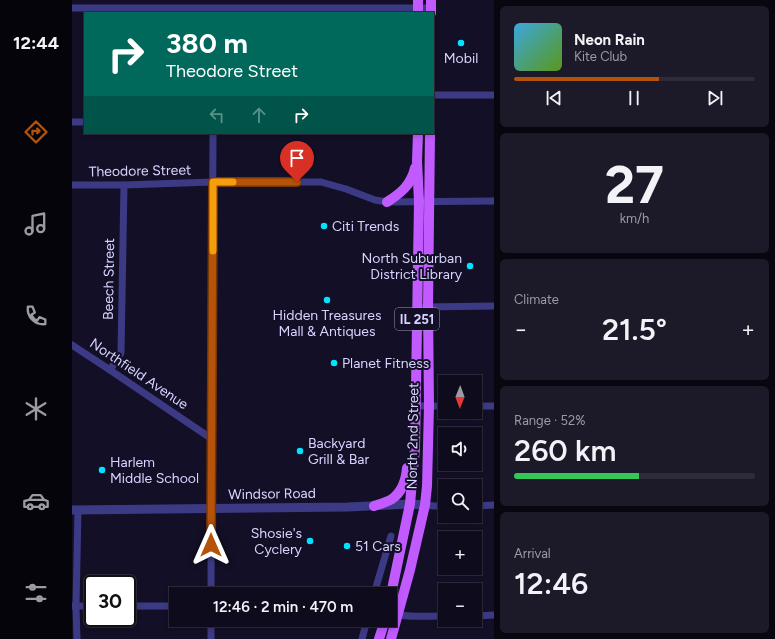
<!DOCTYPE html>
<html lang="en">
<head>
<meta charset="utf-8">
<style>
	:root { --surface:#0e0b1c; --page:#1c1929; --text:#f1f3f6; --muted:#9b9ba3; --line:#2e2b3b; --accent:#b45309 }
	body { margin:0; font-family:Figtree,sans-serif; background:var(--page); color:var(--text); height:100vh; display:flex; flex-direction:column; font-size:15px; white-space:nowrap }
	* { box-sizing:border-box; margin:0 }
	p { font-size:13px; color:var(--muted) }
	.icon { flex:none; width:22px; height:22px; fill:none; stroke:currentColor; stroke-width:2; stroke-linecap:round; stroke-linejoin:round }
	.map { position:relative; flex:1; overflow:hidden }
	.side { display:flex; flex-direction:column; gap:6px; padding:6px; background:#08060f; width:281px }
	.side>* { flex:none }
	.guide { position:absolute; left:12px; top:12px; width:350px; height:122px; border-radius:0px; box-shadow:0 2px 6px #0003,0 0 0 1px var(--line); background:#00695c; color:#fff; overflow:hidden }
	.needle { width:26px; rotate:181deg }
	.controls { position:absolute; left:366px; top:375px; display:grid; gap:8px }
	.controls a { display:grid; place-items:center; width:44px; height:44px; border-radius:0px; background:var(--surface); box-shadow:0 2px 6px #0003,0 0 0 1px var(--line); font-size:20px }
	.speed { position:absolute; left:12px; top:575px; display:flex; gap:8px; font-size:20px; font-weight:700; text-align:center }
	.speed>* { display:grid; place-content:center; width:52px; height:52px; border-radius:50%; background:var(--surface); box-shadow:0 2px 6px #0003,0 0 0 1px var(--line); line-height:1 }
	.speed .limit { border:2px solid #111; border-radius:6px; background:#fff; color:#111 }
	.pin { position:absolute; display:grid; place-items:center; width:34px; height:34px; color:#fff; margin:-41px -17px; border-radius:50% 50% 50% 0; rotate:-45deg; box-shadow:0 0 4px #0007 }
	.pin .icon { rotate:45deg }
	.me { position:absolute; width:44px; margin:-22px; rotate:0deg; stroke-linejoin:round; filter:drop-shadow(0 0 3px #0008) }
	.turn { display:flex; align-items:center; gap:14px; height:84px; padding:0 16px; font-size:18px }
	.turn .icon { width:52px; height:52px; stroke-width:2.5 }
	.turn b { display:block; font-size:28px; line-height:34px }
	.lanes { display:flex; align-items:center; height:38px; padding:0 16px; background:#0003; justify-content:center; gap:20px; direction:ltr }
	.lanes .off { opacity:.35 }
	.big { font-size:30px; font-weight:600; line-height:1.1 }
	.side .tile { flex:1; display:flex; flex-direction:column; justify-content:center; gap:6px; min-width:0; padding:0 14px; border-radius:6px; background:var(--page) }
	.side .dial { align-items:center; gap:0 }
	.dial b { font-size:52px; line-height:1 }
	.song { display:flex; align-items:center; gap:12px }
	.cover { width:48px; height:48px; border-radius:6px; background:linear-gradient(135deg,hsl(200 70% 55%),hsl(90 70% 35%)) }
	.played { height:4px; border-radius:2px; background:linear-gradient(90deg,var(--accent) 60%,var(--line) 60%) }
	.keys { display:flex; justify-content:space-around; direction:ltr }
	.heat { display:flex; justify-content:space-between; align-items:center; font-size:22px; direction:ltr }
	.charge { height:6px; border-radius:3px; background:linear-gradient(90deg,#34c759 52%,var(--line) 0) }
	.trip { position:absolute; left:97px; top:587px; width:228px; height:40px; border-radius:0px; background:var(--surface); box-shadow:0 2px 6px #0003,0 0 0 1px var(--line); font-weight:600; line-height:40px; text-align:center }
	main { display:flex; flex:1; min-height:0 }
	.tab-bar { display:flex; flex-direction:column; width:72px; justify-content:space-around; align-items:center; background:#06040b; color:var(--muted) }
	.tab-bar .icon { width:28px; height:28px }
	.tab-bar .current { color:var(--accent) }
	.tab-bar b { font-size:18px; color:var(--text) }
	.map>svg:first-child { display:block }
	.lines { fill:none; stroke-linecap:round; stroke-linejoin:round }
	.minor { stroke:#3d3a85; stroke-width:7 }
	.tertiary { stroke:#3d3a85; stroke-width:9 }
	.primary { stroke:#c25bff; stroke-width:10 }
	.route-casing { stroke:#753606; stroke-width:10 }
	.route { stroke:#b45309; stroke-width:7 }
	.slow { stroke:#f59e0b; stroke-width:7 }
	.poi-dot { fill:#00e5ff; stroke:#130f26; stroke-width:1.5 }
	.labels { text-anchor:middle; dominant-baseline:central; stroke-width:4; stroke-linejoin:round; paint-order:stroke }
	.shield { fill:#130f26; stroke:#9e99be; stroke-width:1 }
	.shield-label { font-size:13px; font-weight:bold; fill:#d9d4ff }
	.poi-label { font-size:14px; fill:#d9d4ff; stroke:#130f26; text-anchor:start }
	.street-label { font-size:14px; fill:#d9d4ff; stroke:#130f26 }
</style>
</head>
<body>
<main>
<nav class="tab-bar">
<b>12:44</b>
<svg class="icon current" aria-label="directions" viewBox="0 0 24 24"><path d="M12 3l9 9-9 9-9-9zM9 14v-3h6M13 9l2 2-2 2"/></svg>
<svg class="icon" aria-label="music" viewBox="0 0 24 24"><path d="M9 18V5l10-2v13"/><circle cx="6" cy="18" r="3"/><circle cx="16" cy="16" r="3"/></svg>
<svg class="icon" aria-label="phone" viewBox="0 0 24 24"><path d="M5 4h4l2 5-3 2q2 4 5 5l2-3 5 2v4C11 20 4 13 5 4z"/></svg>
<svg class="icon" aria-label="climate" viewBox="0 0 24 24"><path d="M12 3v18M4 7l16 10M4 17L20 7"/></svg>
<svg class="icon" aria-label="car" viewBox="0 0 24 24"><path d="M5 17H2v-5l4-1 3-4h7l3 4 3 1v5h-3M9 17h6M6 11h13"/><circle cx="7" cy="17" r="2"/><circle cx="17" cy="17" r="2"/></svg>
<svg class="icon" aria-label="filters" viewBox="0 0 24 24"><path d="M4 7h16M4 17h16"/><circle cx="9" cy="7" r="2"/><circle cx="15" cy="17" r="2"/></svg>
</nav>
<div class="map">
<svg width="422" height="639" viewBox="0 0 422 639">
	<rect width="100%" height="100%" fill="#130f26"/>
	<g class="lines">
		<!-- minor -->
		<g class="minor">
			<polyline points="0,8 359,8"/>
			<polyline points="361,95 422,95"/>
			<polyline points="0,122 13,122"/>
			<polyline points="0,185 52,185 141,182 249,182 274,189 303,200 315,202 422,201"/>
			<polyline points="352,307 422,306"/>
			<polyline points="0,345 38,370 140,439"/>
			<polyline points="38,370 49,353 52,185"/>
			<polyline points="344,406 373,406"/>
			<polyline points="403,406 422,406"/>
			<polyline points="353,505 362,506 373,506"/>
			<polyline points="403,506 422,505"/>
			<polyline points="139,594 141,133"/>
			<polyline points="216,594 234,591 244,594"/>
			<polyline points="302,594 319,536"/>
			<polyline points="1,606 21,606"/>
			<polyline points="55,606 104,606"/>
			<path d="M318 613C335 618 355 616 373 616"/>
			<polyline points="403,616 422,615"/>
			<polyline points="5,639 4,606 6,510"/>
			<polyline points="139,639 139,620"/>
			<polyline points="290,639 295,620"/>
		</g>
		<!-- tertiary -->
		<polyline class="tertiary" points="0,510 276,507 338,504 353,505"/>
		<!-- primary -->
		<g class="primary">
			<polyline points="346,13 346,0"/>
			<polyline points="359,13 359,0"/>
			<path d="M315 202C329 193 339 185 343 168"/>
			<path d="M302 506C308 504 315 502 320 499 330 492 334 480 335 468"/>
			<polyline points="318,599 338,504 343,448 347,202 345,161 346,133"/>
			<polyline points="307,639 313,620"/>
			<polyline points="319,639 338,570 353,505 355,486 357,406 356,307 358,133"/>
		</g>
	</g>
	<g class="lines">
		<!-- route casing -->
		<g class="route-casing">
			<polyline id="route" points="139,545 141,182 225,182"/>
		</g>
		<!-- route -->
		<use href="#route" class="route"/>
		<!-- slow -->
		<polyline class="slow" points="141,251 141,182 161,182"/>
	</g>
	<!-- markers -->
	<g class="poi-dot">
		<circle cx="389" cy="43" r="4"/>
		<circle cx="252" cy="226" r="4"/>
		<circle cx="398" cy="266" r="4"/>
		<circle cx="255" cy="300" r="4"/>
		<circle cx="262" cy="363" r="4"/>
		<circle cx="228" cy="451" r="4"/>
		<circle cx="30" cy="470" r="4"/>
		<circle cx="238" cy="541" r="4"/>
		<circle cx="275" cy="546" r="4"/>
	</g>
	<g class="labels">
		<!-- shield labels -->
		<rect class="shield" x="323" y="308" width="44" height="22" rx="3"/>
		<g class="shield-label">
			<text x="345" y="319">IL 251</text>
		</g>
		<!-- poi labels -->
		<g class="poi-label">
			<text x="389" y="58" text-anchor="middle">Mobil</text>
			<text x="260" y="226">Citi Trends</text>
			<text x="390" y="258" text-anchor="end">North Suburban<tspan x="390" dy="16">District Library</tspan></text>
			<text x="255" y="315" text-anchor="middle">Hidden Treasures<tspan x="255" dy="16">Mall &amp; Antiques</tspan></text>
			<text x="270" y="363">Planet Fitness</text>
			<text x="236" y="443">Backyard<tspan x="236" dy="16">Grill &amp; Bar</tspan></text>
			<text x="38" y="462">Harlem<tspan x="38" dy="16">Middle School</tspan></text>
			<text x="230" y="533" text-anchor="end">Shosie's<tspan x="230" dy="16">Cyclery</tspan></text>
			<text x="283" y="546">51 Cars</text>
		</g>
		<!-- street labels -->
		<g class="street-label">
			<text transform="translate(68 171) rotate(-1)">Theodore Street</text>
			<text transform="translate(37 279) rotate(-89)">Beech Street</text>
			<text transform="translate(67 374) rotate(34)">Northfield Avenue</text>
			<text transform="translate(341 436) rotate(-89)">North 2nd Street</text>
			<text transform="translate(200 494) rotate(-1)">Windsor Road</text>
		</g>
	</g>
</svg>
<div class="controls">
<a><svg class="needle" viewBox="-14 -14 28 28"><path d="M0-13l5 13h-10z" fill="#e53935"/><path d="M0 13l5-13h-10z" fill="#9b9ba3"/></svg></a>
<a><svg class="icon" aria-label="sound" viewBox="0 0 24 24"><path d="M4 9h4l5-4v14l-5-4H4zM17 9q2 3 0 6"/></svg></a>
<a><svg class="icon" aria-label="search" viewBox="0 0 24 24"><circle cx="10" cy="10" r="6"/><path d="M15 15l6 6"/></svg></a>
<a>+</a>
<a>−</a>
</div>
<div class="speed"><div class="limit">30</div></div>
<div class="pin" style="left:225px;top:182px;background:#d93025"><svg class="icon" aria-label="arrive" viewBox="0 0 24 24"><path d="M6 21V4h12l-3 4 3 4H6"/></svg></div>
<svg class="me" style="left:139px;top:545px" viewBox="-20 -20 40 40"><path d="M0-17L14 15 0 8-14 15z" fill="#b45309" stroke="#fff" stroke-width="4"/></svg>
<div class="trip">12:46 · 2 min · 470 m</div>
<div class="guide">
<div class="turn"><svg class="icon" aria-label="right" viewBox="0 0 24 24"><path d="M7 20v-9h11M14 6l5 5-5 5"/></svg><div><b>380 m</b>Theodore Street</div></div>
<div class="lanes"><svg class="icon off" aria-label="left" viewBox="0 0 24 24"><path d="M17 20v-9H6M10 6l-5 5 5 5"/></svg><svg class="icon off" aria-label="ahead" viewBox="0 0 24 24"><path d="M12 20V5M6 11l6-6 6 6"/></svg><svg class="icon" aria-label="right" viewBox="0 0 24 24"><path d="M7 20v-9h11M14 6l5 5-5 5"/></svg></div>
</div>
</div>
<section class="side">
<div class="tile">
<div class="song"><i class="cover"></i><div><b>Neon Rain</b><p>Kite Club</p></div></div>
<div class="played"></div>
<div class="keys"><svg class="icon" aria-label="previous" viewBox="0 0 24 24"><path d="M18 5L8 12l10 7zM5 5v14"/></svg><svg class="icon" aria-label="pause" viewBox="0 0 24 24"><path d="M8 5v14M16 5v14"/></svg><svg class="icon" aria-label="next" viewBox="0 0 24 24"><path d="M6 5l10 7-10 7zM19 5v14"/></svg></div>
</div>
<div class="tile dial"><b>27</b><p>km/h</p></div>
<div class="tile"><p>Climate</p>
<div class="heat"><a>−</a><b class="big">21.5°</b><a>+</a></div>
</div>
<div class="tile"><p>Range · 52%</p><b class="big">260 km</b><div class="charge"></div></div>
<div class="tile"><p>Arrival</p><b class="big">12:46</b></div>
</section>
</main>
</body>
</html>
